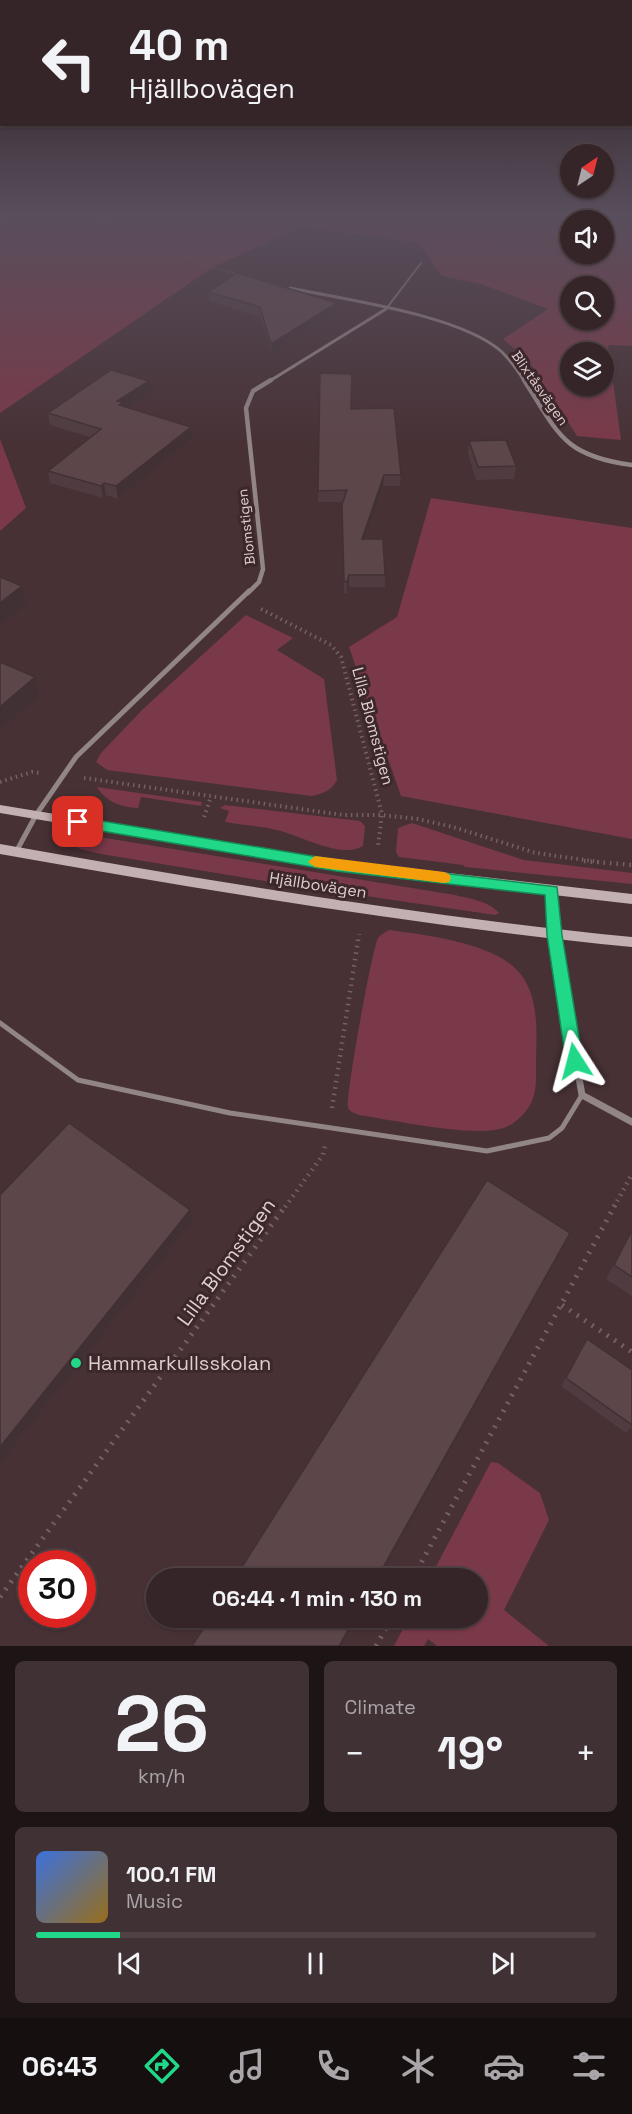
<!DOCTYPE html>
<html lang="en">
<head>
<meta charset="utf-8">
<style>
	:root { --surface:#352528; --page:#403134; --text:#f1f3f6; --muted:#aaa5a8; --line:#4f4245; --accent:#20d887 }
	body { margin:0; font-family:"Space Grotesk",sans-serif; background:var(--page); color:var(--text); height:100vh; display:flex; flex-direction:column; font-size:22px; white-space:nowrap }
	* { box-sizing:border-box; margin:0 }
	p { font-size:20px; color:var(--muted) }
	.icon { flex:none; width:33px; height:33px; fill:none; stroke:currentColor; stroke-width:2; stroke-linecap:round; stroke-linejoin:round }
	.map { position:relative; height:1646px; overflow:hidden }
	.panel { display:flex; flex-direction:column; gap:15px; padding:15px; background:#1d1416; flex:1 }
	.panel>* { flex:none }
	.top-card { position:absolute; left:0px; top:0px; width:633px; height:126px; box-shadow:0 2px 4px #0004,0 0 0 2px var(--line); background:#352528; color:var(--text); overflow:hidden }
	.needle { width:39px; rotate:35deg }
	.tools { position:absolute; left:560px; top:144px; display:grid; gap:12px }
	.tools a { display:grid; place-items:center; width:54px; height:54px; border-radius:50%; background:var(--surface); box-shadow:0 2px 4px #0004,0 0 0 2px var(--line); font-size:30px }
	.speed { position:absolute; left:18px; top:1550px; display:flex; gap:12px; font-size:30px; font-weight:700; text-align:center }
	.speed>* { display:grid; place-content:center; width:78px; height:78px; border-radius:50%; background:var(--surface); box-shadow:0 2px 4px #0004,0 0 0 2px var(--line); line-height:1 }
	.speed .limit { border:9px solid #d22; background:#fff; color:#111 }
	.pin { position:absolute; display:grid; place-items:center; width:51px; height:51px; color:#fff; margin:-26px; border-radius:12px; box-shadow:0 3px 9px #0006 }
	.me { position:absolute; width:66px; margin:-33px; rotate:351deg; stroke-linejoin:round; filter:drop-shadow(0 0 4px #0008) }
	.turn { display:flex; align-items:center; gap:21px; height:126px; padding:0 30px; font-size:27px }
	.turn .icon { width:78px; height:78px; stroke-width:2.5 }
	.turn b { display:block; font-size:42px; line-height:51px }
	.big { font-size:45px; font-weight:800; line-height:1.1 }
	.panel .tile { flex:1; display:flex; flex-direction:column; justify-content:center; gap:9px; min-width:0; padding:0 21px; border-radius:9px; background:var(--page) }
	.panel .dial { align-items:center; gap:0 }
	.dial b { font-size:78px; line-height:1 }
	.song { display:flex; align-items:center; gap:18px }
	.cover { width:72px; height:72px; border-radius:9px; background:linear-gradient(135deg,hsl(220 70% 55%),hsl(40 70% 35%)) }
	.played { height:6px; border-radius:3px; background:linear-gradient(90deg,var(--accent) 15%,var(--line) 15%) }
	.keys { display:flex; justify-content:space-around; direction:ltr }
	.heat { display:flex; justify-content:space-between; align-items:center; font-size:33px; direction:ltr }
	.panel .tiles { flex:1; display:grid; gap:15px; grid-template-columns:1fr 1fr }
	.tile:last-child { grid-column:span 2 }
	.trip { position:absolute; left:146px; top:1568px; width:342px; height:60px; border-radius:30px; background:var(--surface); box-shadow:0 2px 4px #0004,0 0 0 2px var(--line); font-weight:800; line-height:60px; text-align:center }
	.dock { display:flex; height:96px; justify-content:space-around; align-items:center; background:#150f10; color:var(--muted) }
	.dock .icon { width:42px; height:42px }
	.dock .current { color:var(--accent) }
	.dock b { font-size:27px; color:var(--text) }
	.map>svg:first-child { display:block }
	.green { fill:#7a3948; fill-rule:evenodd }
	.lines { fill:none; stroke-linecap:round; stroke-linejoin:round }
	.path-far3 { stroke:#756165; stroke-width:2; stroke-dasharray:1 2; stroke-linecap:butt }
	.path-far2 { stroke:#756165; stroke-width:4; stroke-dasharray:1.5 4; stroke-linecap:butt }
	.path-far1 { stroke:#756165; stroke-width:4.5; stroke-dasharray:1.5 5; stroke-linecap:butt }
	.path { stroke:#756165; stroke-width:5; stroke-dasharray:2 7; stroke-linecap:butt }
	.lane-far1 { stroke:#918586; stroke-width:2 }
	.lane { stroke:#918586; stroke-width:5 }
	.street-far3 { stroke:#918586; stroke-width:3 }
	.street-far2 { stroke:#918586; stroke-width:4.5 }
	.street-far1 { stroke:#918586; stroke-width:5 }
	.street { stroke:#918586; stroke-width:7 }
	.secondary { fill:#c3b0b3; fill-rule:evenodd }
	.wall { fill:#503c40 }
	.shaded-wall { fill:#413134 }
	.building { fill:#5d464a; stroke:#413134; stroke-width:1.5 }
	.route { fill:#20d887; stroke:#158c58; stroke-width:1.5 }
	.slow { fill:#f59e0b }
	.poi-dot { fill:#20d887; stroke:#3c272b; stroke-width:2 }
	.labels { text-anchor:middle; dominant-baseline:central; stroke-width:6; stroke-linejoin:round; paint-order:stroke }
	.far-street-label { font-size:14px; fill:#decfd1; stroke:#3c272b }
	.street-label { font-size:16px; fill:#decfd1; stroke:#3c272b }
	.near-street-label { font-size:20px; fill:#decfd1; stroke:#3c272b }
	.near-poi-label { font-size:20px; fill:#decfd1; stroke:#3c272b; text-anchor:start }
</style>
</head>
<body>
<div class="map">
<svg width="632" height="1646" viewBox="0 0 632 1646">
	<rect width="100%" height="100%" fill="#473135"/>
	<!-- green -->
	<g class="green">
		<path d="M0 216H632V346L608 345 621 440 577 436 528 360 503 339 548 309 481 284 442 276 418 243 303 227 213 267 0 413ZM603 220V254H570V220ZM603 286V320H570V286ZM603 352V386H570V352Z"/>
		<polygon points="0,439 26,508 0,531"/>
		<polygon points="431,498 632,528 632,839 401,796 349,647 397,617"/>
		<path d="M246 615 293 638 277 650 324 679 337 780C331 791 324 793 312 796L107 770 96 762 101 753 143 709Z"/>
		<path d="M97 787 202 802 201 806 141 797 138 808C121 807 106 802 97 787Z"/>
		<path d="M225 805 360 821 365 826 363 846C343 859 302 837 281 831 263 826 243 825 225 822L229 811 220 808Z"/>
		<polygon points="412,823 524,860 632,873 632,884 465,867 463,865 399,857 396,852 398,828"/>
		<path d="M62 831 455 895C470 899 489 901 499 913L495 915 271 882 101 854 80 849 56 836Z"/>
		<path d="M389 930C426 935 487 942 515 968 539 990 537 1030 536 1059 536 1071 537 1084 534 1095 531 1109 517 1123 504 1128 474 1138 393 1120 359 1115 355 1113 349 1112 348 1107 345 1099 372 949 378 938 380 935 386 932 389 930Z"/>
		<polygon points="491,1462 498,1463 540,1493 549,1520 504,1610 549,1646 437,1646 428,1639 424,1646 394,1646 409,1617 477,1617 477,1578 430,1578"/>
	</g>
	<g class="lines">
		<!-- path-far3 -->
		<g class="path-far3">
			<polyline points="88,216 155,236 197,263 240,275"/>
			<polyline points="0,223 18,216"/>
			<polyline points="253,278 275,284"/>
		</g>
		<!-- path-far2 -->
		<g class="path-far2">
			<polyline points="261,609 331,645 341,657 382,814 378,846"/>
			<polyline points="84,778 343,815 381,815 418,819 453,827 536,853 599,862"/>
			<polyline points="0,782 32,772 41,773"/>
			<polyline points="204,817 211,797"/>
		</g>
		<!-- path-far1 -->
		<g class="path-far1">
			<polyline points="584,861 632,865"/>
			<polyline points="332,1108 359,934"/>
			<polyline points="285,1207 323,1155 325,1145"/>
			<polyline points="614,1207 632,1174"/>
		</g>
		<!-- path -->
		<g class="path">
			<polyline points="562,1305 632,1352"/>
			<polyline points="413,1578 615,1205"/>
			<polyline points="0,1597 286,1205"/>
			<polyline points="376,1646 392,1617"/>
		</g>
		<!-- lane-far1 -->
		<polyline class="lane-far1" points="386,309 421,263"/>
		<!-- lane -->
		<polyline class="lane" points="0,1023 78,1080 230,1113 487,1151 549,1138 562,1128 582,1095"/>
		<!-- street-far3 -->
		<g class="street-far3">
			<path d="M290 288C346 300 461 315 502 352 511 361 518 371 525 382"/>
			<polyline points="268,382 386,309"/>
		</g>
		<!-- street-far2 -->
		<g class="street-far2">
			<path d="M524 380C558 433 563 456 632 465"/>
			<polyline points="248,593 259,582 263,569 246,408 253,391 271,380"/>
		</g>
		<!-- street-far1 -->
		<polyline class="street-far1" points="16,852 36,815 76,757 249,591"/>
		<!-- street -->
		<polyline class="street" points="552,891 554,935 582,1095 632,1122"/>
		<!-- secondary -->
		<g class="secondary">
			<polygon points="0,805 336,860 632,894 632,904 336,870 0,813"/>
			<path d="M0 844C210 881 420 916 632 937V947C420 926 210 891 0 854Z"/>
		</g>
	</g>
	<!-- wall -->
	<g class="wall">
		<polygon points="208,292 337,312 272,353 261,317 209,301"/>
		<polygon points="320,373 351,409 401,475 400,486 383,486 365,539 385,575 385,587 349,587 347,594 344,593 342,516 342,505 343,502 318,502"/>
		<polygon points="150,393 127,407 192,439 118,499 106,495 103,498 50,483 48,471 90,437 50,425 48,413"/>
		<polygon points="469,441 516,466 514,479 476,480 468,454"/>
		<polygon points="632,1229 632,1296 606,1279"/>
		<polygon points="582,1348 632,1426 626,1433 561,1386"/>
	</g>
	<!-- shaded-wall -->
	<g class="shaded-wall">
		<polygon points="337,303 337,312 272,353 271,344"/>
		<polygon points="149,381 150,393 124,409 125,414 117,401"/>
		<polygon points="191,427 192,439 118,499 116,486"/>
		<polygon points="384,475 383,486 361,550 362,539"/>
		<polygon points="104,483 106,495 103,498 101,486"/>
		<polygon points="349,575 349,587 347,594 347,582"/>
		<polygon points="22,586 27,604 0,625 0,603"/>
		<polygon points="35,677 39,696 0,730 0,707"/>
		<polygon points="190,1210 193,1221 0,1463 0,1447"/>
		<polygon points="570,1233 563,1247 379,1578 377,1578"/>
		<polygon points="355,1617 357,1617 341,1646 339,1646"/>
	</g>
	<!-- building -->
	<g class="building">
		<polygon points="237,273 337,303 271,344 260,307 208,292"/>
		<polygon points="111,370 149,381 117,401 123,402 119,405 191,427 116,486 104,483 101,486 48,471 101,429 48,413"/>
		<polygon points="320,373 352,374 351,409 394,408 401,475 384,475 362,539 383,539 385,575 349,575 347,582 344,581 342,505 347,490 318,491"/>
		<polygon points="506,440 516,466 478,467 469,441"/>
		<polygon points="0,577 22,586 0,603"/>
		<polygon points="0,662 35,677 0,707"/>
		<polygon points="69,1123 190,1210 0,1447 0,1195"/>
		<polygon points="487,1180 570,1233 377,1578 235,1578"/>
		<polygon points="632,1230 632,1277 614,1265"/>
		<polygon points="587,1339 632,1370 632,1425 566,1378"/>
		<polygon points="211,1617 355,1617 339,1646 192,1646"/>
	</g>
	<!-- sky -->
	<linearGradient id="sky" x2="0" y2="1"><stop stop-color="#271b1d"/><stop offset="0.48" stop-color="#584e5c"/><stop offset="1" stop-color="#584e5c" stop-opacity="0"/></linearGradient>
	<rect width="632" height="446" fill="url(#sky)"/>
	<!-- route -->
	<polygon class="route" points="78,817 336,860 557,887 562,935 583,1061 580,1066 575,1068 569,1066 566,1061 547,935 545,895 336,871 78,827 71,822"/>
	<!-- slow -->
	<polygon class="slow" points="315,856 444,872 449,874 451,878 449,882 444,883 315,867 308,862"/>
	<!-- markers -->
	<circle class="poi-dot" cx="76" cy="1363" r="6"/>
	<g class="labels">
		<!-- far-street labels -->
		<g class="far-street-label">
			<text transform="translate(540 388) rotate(55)">Blixtåsvägen</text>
			<text transform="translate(246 527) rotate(-96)">Blomstigen</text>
		</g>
		<!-- street labels -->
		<g class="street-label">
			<text transform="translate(373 726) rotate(75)">Lilla Blomstigen</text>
			<text transform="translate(318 885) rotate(9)">Hjällbovägen</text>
		</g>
		<!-- near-street labels -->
		<g class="near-street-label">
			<text transform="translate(226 1262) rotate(-54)">Lilla Blomstigen</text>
		</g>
		<!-- near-poi labels -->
		<g class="near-poi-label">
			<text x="88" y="1363">Hammarkullsskolan</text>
		</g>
	</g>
</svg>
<div class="tools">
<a><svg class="needle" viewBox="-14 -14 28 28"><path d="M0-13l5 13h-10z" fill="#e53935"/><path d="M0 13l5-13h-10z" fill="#aaa5a8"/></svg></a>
<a><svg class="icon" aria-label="sound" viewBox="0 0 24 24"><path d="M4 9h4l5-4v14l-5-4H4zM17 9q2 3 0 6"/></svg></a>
<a><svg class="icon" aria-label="search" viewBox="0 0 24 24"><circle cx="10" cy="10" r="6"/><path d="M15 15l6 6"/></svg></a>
<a><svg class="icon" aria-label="layers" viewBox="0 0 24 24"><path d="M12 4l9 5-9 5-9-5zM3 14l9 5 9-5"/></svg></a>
</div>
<div class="speed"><div class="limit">30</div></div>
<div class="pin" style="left:78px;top:822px;background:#d93025"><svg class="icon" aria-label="arrive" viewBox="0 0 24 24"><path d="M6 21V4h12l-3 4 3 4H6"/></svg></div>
<svg class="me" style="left:575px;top:1061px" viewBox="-20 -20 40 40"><path d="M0-17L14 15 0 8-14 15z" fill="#20d887" stroke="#fff" stroke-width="4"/></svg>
<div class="trip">06:44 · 1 min · 130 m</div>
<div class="top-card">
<div class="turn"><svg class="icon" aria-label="left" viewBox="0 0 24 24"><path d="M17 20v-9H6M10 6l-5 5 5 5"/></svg><div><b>40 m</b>Hjällbovägen</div></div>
</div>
</div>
<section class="panel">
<div class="tiles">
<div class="tile dial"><b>26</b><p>km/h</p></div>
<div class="tile"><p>Climate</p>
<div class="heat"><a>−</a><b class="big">19°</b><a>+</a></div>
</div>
<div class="tile">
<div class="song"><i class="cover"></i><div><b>100.1 FM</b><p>Music</p></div></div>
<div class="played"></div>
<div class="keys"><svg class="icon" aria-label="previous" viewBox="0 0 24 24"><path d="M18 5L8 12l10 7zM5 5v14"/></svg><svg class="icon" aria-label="pause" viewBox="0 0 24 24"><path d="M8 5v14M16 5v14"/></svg><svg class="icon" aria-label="next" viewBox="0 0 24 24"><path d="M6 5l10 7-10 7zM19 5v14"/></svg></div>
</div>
</div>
</section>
<nav class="dock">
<b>06:43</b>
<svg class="icon current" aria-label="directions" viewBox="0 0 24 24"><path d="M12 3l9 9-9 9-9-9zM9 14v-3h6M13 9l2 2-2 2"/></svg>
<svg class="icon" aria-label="music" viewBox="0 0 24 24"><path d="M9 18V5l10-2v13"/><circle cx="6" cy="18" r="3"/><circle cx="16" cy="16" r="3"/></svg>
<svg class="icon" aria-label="phone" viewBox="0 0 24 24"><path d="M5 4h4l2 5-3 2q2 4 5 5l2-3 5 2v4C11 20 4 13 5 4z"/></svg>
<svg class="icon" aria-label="climate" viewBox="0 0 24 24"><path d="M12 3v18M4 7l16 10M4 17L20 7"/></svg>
<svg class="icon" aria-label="car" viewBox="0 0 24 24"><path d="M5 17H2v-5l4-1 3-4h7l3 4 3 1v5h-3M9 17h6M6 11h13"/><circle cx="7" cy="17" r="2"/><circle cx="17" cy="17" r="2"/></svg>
<svg class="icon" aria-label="filters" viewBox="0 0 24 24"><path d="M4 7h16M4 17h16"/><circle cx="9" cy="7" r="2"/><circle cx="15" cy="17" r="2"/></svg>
</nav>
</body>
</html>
